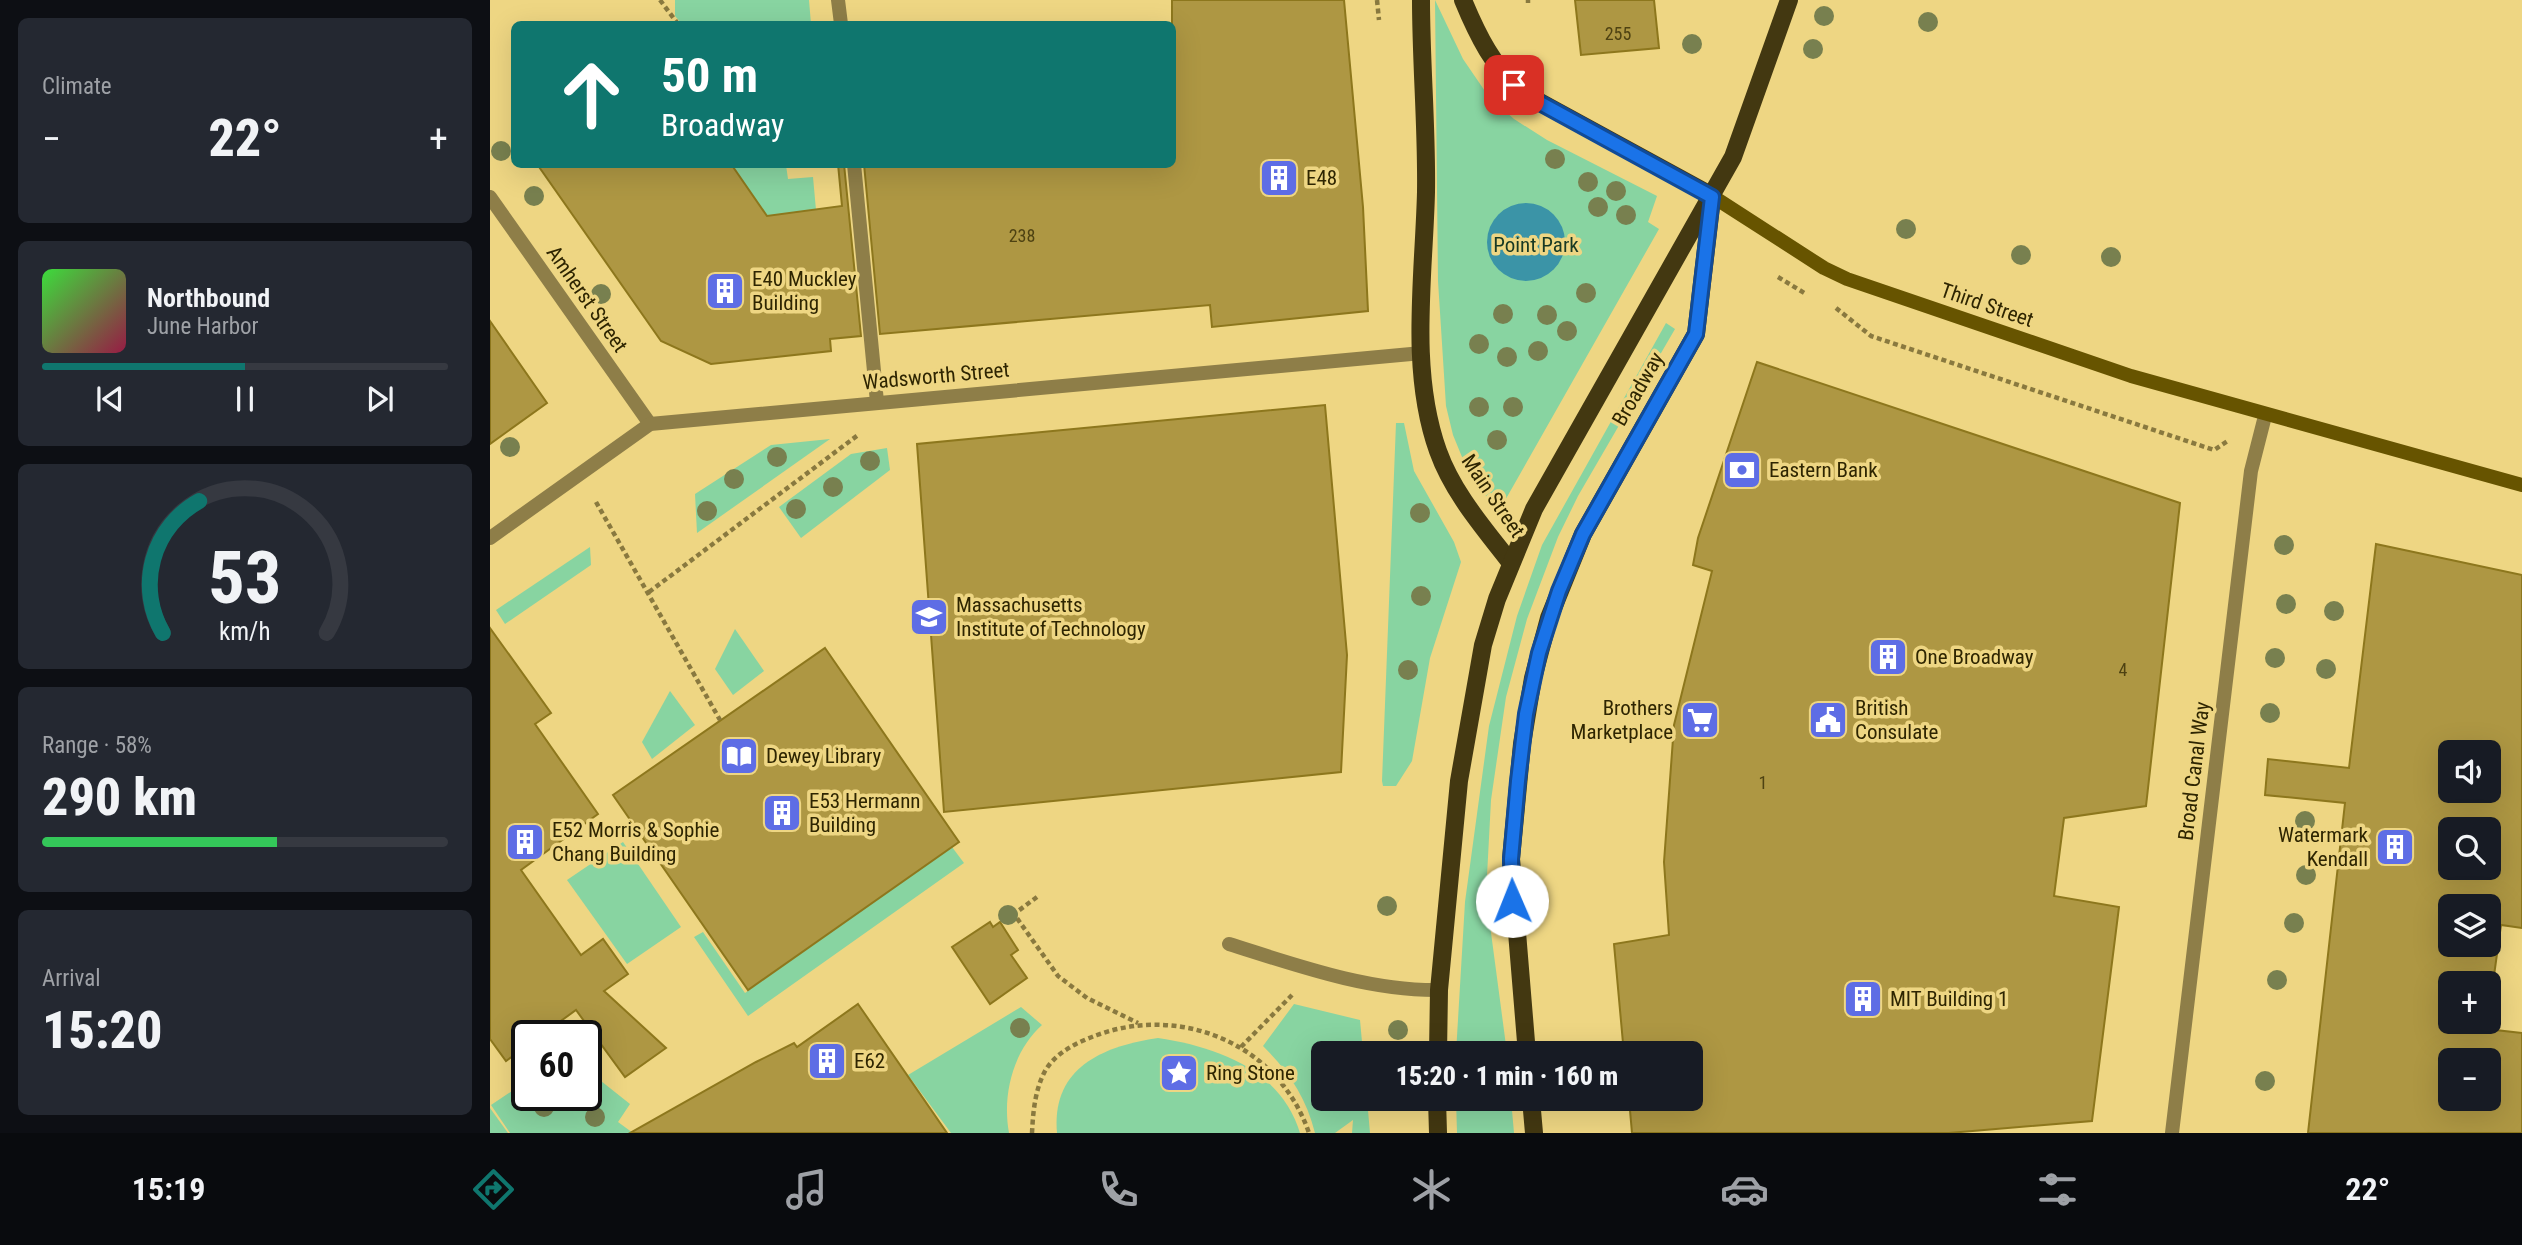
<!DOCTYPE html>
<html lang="en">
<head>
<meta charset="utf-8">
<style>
	:root { --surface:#171b24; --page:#242831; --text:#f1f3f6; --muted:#9ea1a6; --line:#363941; --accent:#0f766e }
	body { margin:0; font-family:"Roboto Condensed",sans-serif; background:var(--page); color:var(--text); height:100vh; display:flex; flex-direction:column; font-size:26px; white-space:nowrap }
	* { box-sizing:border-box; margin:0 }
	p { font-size:23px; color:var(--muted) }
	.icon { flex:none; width:38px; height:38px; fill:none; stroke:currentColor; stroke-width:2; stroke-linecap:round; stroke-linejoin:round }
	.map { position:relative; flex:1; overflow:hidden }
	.details { display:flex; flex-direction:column; gap:18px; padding:18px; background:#0d0f14; width:490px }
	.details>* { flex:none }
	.banner { position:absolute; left:21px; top:21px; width:665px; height:147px; border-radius:10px; box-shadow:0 7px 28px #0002; background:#0f766e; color:#fff; overflow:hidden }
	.tools { position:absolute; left:1948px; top:740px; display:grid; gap:14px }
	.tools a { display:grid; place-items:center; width:63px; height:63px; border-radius:10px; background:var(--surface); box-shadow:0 7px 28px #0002; font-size:35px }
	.speed { position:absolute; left:21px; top:1020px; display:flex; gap:14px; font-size:35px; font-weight:700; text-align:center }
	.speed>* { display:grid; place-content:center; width:91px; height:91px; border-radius:50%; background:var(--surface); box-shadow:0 7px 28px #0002; line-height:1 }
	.speed .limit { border:4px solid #111; border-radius:10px; background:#fff; color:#111 }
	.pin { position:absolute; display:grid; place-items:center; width:60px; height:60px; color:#fff; margin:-30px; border-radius:14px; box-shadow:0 4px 10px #0006 }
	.me { position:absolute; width:77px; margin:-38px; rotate:359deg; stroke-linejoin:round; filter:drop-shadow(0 0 5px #0008) }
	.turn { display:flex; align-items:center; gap:24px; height:147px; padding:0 35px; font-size:32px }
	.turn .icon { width:91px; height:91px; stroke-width:2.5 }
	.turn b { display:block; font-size:49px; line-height:60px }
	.big { font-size:52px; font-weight:800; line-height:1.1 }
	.details .card { flex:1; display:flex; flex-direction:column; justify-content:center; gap:10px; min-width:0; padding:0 24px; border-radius:10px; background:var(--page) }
	.details .dial { align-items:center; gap:0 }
	.dial svg { height:182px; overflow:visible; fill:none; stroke:var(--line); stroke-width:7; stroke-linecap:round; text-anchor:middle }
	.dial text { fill:var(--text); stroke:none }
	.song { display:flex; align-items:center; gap:21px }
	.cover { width:84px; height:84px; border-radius:10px; background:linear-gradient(135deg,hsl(120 70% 55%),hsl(340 70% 35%)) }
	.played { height:7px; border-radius:4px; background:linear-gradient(90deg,var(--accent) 50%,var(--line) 50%) }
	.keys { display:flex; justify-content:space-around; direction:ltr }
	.heat { display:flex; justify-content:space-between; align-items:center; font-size:38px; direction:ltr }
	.charge { height:10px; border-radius:5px; background:linear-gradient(90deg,#34c759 58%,var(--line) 0) }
	.trip { position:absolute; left:821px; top:1041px; width:392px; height:70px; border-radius:10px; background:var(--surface); box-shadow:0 7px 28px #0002; font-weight:800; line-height:70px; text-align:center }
	.dock { display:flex; height:112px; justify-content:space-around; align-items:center; background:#090b0e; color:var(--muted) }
	.dock .icon { width:49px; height:49px }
	.dock .on { color:var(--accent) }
	.dock b { font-size:32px; color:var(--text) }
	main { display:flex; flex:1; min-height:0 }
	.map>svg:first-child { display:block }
	.green { fill:#88d4a1 }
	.water { fill:#3b94a7 }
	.building { fill:#ae9743; stroke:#8d771d; stroke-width:2; fill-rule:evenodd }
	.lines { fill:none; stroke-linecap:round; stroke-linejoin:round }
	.path { stroke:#89793f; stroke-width:4.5; stroke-dasharray:5 3.5; stroke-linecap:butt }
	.service { stroke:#8e7e48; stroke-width:14 }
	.pedestrian { stroke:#8e7e48; stroke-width:14 }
	.minor { stroke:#8e7e48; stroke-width:14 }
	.secondary { stroke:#675400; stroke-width:14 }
	.primary { stroke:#433811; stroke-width:18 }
	.tree { fill:#78804f }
	.route-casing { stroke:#114b97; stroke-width:18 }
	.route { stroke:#1a73e8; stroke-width:12 }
	.labels { text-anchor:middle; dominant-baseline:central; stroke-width:7; stroke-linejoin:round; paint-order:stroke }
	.number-label { font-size:18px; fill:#4e4212 }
	.poi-label { font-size:21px; fill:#2e2501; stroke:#eed683; text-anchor:start }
	.park-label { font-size:21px; fill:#173924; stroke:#eed683 }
	.street-label { font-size:21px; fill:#2e2501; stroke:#eed683 }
</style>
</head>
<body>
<main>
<section class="details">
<div class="card"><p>Climate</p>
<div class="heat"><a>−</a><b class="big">22°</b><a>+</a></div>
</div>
<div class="card">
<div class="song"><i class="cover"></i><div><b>Northbound</b><p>June Harbor</p></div></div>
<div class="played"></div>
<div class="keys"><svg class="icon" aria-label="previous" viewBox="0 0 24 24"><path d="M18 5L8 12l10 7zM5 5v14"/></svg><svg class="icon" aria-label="pause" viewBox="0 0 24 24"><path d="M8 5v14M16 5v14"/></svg><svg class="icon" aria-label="next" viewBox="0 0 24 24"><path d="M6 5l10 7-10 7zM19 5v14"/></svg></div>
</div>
<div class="card dial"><svg viewBox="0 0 100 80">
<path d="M14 69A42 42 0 1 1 86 69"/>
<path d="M14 69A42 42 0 0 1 30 11" stroke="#0f766e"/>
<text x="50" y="56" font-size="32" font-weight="700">53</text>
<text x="50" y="72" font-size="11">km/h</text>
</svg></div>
<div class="card"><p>Range · 58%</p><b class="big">290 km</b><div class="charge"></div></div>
<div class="card"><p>Arrival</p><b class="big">15:20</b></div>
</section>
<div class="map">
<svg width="2032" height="1133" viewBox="0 0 2032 1133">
	<rect width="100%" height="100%" fill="#eed683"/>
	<!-- green -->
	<g class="green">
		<polygon points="185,0 319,0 321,24 192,24 185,16"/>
		<polygon points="945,0 973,59 999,97 1024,119 1057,140 1167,196 1158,222 1169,229 1013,504 1005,508 979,474 963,435 956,406 948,281"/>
		<polygon points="241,165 296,165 298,179 323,177 326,210 277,216"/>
		<polygon points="1176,323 1185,329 1088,496 1068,537 1037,619 1016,697 1001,800 996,895 1017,1053 966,1053 975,902 999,726 1027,616 1052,545"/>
		<polygon points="906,423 914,423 924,471 964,542 971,562 940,658 922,761 906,786 893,786 892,781"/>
		<polygon points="340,439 207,533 205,494 281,445"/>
		<polygon points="397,448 400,470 311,538 289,507 361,454"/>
		<polygon points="100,547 101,565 15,624 6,610"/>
		<polygon points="245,629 274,671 243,695 225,669"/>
		<polygon points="180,691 205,725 162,759 152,742"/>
		<polygon points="133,842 191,927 137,964 77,880"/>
		<polygon points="462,847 474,863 258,1016 204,937 213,932 255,993"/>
		<path d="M804 1004 870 1020 873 1053 833 1054V1099H838V1109L854 1099H877L880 1133H862L863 1120 845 1133H825C816 1097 799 1072 773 1046Z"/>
		<path d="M531 1007 552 1025C523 1051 512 1095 519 1133H461L418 1075Z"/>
		<polygon points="80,1021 89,1036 61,1036"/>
		<path d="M668 1038C728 1047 791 1070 810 1133H567C561 1067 614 1046 668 1038Z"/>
		<polygon points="96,1047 112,1067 106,1077 140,1104 128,1122 143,1133 20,1133 1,1105 37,1081 37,1096 96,1096"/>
		<polygon points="966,1099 1021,1099 1024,1133 967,1133"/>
		<polygon points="0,1108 18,1133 0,1133"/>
	</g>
	<!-- water -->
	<circle class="water" cx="1036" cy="242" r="39"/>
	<!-- building -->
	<g class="building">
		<polygon points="682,0 854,0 873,207 878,311 722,327 720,305 390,334 374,164 682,164"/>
		<polygon points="1085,0 1164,0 1169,48 1091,55"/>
		<polygon points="47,164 241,164 277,216 352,206 348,164 354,164 371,336 340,339 341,351 221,364 171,341"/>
		<polygon points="0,321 57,403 0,444"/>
		<polygon points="1267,362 1690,503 1656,806 1574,818 1564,896 1629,907 1602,1121 1459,1133 1142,1133 1139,1099 1200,1099 1200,1054 1134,1054 1124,944 1179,935 1174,862 1184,725 1222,571 1203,565 1208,538"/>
		<polygon points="835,405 857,655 851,772 454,812 427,444"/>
		<path d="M1886 544 2032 575V928L2011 925 1998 1019V984H1960V1022H1998L1997 1029 2032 1033V1133H1818L1855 803 1775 795 1778 759 1859 768ZM1960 752H1998V791H1960ZM1960 830H1998V868H1960ZM1960 906H1998V945H1960ZM1960 1060H1998V1099H1960Z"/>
		<polygon points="0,628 61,713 45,724 108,814 31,870 91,955 113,939 138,974 114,991 176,1048 135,1077 86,1010 50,1036 37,1036 37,1046 16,1061 0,1039"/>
		<polygon points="335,648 469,842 258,990 123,795"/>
		<polygon points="500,922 503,927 510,922 528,950 521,955 537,978 500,1004 462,947"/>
		<polygon points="368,1004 457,1133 140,1133 266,1062 304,1043 307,1047"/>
	</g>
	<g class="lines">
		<!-- path -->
		<g class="path">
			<polyline points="170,0 188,24"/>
			<polyline points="887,0 889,20"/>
			<polyline points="1038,0 1038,3"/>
			<polyline points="1288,277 1316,294"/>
			<polyline points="1346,308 1381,336 1724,450 1739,440"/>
			<polyline points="106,502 230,720"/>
			<polyline points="159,592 368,435"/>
			<polyline points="547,897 524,914 568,976 597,998 648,1023"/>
			<polyline points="751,1047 802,995"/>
			<path d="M542 1133C543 1112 545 1090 555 1071 566 1052 588 1042 607 1035 693 1004 789 1045 819 1133"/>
		</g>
		<!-- service -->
		<path class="service" d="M739 944C806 965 878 991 949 990"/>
		<!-- pedestrian -->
		<g class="pedestrian">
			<polyline points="348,0 351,24"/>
			<polyline points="364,164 387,402"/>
		</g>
		<!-- minor -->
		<g class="minor">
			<polyline points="0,197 160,424"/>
			<polyline points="0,538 160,424 932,353"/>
			<polyline points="1682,1133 1761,471 1775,416"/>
		</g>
		<!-- secondary -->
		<polyline class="secondary" points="1222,196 1334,268 1357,279 1641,376 2032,485"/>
		<!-- primary -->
		<g class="primary">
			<path d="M931 0C931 64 937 128 936 192 934 276 919 370 948 451 963 493 993 527 1020 562"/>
			<path d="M973 0C987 34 1004 69 1033 93L1222 196"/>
			<polyline points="948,1054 949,990 969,781 993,645 1007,599 1044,509 1243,157 1299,0"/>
			<polyline points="1037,1054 1021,859 1032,744 1043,678 1059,618 1093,534 1206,334 1221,207"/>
			<polyline points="947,1099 948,1133"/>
			<polyline points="1041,1099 1044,1133"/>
		</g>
	</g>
	<!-- trees -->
	<g class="tree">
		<circle cx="1334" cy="16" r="10"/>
		<circle cx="1438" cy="22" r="10"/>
		<circle cx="1202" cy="44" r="10"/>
		<circle cx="1323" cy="49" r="10"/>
		<circle cx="11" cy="151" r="10"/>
		<circle cx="1065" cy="159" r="10"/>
		<circle cx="1098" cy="182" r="10"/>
		<circle cx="1126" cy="191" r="10"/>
		<circle cx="44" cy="196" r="10"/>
		<circle cx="1108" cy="207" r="10"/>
		<circle cx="1136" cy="215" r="10"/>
		<circle cx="1416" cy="229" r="10"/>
		<circle cx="1531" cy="255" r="10"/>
		<circle cx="1621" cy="257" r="10"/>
		<circle cx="1096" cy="293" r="10"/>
		<circle cx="111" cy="294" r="10"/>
		<circle cx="1013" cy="314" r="10"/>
		<circle cx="1057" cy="315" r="10"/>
		<circle cx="1077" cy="331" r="10"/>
		<circle cx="989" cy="344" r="10"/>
		<circle cx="1048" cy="351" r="10"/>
		<circle cx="1017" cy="357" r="10"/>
		<circle cx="989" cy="407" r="10"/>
		<circle cx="1023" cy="407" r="10"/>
		<circle cx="1007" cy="440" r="10"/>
		<circle cx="20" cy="447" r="10"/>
		<circle cx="287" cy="457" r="10"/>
		<circle cx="380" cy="461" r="10"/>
		<circle cx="244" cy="479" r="10"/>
		<circle cx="343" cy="487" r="10"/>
		<circle cx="306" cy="509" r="10"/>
		<circle cx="217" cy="511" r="10"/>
		<circle cx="930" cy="513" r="10"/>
		<circle cx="1794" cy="545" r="10"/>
		<circle cx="931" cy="596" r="10"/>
		<circle cx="1796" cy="604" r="10"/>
		<circle cx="1844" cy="611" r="10"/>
		<circle cx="1785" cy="658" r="10"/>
		<circle cx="1836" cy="669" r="10"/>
		<circle cx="918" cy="670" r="10"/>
		<circle cx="1780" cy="713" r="10"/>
		<circle cx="1815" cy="821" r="10"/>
		<circle cx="1816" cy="875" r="10"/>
		<circle cx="897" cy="906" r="10"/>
		<circle cx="518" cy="915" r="10"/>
		<circle cx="1804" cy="923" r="10"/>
		<circle cx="1787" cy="980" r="10"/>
		<circle cx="530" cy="1028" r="10"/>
		<circle cx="908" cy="1030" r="10"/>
		<circle cx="1775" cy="1081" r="10"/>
		<circle cx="54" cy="1107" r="10"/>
		<circle cx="105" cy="1117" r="10"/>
	</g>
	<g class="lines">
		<!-- route casing -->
		<g class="route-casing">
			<polyline id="route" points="1022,901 1021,859 1028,781 1036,714 1049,653 1069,591 1093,534 1206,334 1222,197 1041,98 1024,85"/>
		</g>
		<!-- route -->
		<use href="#route" class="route"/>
	</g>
	<!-- icons -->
	<defs>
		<g id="building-square" transform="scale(2.0125)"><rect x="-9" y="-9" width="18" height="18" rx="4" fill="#5e6de5" stroke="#eed683"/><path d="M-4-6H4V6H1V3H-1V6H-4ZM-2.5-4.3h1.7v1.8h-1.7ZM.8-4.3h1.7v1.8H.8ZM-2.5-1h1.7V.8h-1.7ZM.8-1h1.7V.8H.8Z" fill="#fff"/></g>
		<g id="bank-square" transform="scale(2.0125)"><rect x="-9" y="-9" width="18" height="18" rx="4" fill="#5e6de5" stroke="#eed683"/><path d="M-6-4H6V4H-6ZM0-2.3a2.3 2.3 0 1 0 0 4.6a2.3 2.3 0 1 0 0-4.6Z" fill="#fff"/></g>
		<g id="university-square" transform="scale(2.0125)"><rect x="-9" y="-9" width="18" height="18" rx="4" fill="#5e6de5" stroke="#eed683"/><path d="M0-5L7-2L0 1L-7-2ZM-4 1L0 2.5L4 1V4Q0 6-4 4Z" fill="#fff"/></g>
		<g id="supermarket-square" transform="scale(2.0125)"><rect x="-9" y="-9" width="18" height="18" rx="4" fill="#5e6de5" stroke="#eed683"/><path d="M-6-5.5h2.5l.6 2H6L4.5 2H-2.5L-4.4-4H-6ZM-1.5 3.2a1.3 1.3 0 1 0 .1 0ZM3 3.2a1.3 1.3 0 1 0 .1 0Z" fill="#fff"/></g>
		<g id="civic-square" transform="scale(2.0125)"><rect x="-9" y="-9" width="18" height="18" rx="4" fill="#5e6de5" stroke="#eed683"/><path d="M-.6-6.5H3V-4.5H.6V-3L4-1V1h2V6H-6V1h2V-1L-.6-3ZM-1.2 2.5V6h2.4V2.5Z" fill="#fff"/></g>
		<g id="library-square" transform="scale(2.0125)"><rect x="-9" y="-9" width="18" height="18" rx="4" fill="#5e6de5" stroke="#eed683"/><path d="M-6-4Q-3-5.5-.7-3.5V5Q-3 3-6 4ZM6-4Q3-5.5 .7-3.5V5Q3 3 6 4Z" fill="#fff"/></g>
		<g id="sight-square" transform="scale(2.0125)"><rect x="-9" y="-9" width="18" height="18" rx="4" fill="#5e6de5" stroke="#eed683"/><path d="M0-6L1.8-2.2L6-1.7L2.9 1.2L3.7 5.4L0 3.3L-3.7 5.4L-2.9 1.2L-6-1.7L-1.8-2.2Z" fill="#fff"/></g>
	</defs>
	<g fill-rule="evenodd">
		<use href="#building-square" x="789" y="178"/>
		<use href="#building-square" x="235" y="291"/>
		<use href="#bank-square" x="1252" y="470"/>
		<use href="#university-square" x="439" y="617"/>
		<use href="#building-square" x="1398" y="657"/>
		<use href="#supermarket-square" x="1210" y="720"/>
		<use href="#civic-square" x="1338" y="720"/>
		<use href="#library-square" x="249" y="756"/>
		<use href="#building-square" x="292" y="813"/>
		<use href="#building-square" x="35" y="842"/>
		<use href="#building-square" x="1905" y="847"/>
		<use href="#building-square" x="1373" y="999"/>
		<use href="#building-square" x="337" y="1061"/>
		<use href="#sight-square" x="689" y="1073"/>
	</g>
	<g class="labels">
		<!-- number labels -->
		<g class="number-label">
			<text x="1128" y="33">255</text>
			<text x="532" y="235">238</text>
			<text x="1633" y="669">4</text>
			<text x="1273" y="782">1</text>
		</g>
		<!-- poi labels -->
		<g class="poi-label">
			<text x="816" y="178">E48</text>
			<text x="262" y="279">E40 Muckley<tspan x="262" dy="24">Building</tspan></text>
			<text x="1279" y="470">Eastern Bank</text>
			<text x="466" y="605">Massachusetts<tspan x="466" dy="24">Institute of Technology</tspan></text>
			<text x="1425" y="657">One Broadway</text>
			<text x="1183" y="708" text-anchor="end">Brothers<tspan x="1183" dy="24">Marketplace</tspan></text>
			<text x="1365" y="708">British<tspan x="1365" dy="24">Consulate</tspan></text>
			<text x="276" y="756">Dewey Library</text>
			<text x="319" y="801">E53 Hermann<tspan x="319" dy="24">Building</tspan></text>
			<text x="62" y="830">E52 Morris &amp; Sophie<tspan x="62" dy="24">Chang Building</tspan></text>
			<text x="1878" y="835" text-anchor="end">Watermark<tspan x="1878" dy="24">Kendall</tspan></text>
			<text x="1400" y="999">MIT Building 1</text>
			<text x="364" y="1061">E62</text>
			<text x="716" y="1073">Ring Stone</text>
		</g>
		<!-- park labels -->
		<g class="park-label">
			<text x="1046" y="245">Point Park</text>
		</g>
		<!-- street labels -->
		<g class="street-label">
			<text transform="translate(97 299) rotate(55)">Amherst Street</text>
			<text transform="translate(1497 305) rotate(19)">Third Street</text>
			<text transform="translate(446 376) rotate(-5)">Wadsworth Street</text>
			<text transform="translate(1148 389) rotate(-60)">Broadway</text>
			<text transform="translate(1003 496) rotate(56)">Main Street</text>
			<text transform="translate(1704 771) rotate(-83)">Broad Canal Way</text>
		</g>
	</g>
</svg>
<div class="tools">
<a><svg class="icon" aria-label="sound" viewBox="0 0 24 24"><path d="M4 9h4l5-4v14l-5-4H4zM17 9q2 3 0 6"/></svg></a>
<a><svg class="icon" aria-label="search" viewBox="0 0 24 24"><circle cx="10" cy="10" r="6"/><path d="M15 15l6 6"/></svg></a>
<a><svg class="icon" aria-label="layers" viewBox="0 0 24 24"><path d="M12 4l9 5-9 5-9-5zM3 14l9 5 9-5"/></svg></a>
<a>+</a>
<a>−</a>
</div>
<div class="speed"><div class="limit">60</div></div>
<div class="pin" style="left:1024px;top:85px;background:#d93025"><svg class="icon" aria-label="arrive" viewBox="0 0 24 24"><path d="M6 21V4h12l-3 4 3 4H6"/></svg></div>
<svg class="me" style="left:1022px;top:901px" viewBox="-20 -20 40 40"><circle r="19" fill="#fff"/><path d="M0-13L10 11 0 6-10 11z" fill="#1a73e8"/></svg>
<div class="trip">15:20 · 1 min · 160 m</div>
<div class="banner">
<div class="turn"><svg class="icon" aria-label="ahead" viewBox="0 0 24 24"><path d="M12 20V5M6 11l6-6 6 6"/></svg><div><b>50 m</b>Broadway</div></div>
</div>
</div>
</main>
<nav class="dock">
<b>15:19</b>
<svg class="icon on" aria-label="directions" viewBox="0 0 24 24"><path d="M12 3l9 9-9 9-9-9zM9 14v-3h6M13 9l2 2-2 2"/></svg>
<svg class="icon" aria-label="music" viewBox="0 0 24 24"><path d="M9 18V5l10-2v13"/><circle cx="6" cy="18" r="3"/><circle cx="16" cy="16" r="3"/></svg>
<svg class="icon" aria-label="phone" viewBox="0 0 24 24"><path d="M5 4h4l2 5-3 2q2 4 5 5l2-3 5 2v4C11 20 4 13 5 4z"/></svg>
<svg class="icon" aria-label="climate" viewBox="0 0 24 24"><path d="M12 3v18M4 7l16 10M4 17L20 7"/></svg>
<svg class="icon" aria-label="car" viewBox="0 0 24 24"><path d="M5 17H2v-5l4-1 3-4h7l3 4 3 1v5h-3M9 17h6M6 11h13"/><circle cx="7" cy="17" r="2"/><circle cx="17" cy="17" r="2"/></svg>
<svg class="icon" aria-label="filters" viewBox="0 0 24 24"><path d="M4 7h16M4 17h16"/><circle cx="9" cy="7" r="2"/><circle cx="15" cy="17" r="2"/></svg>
<b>22°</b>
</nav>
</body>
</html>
